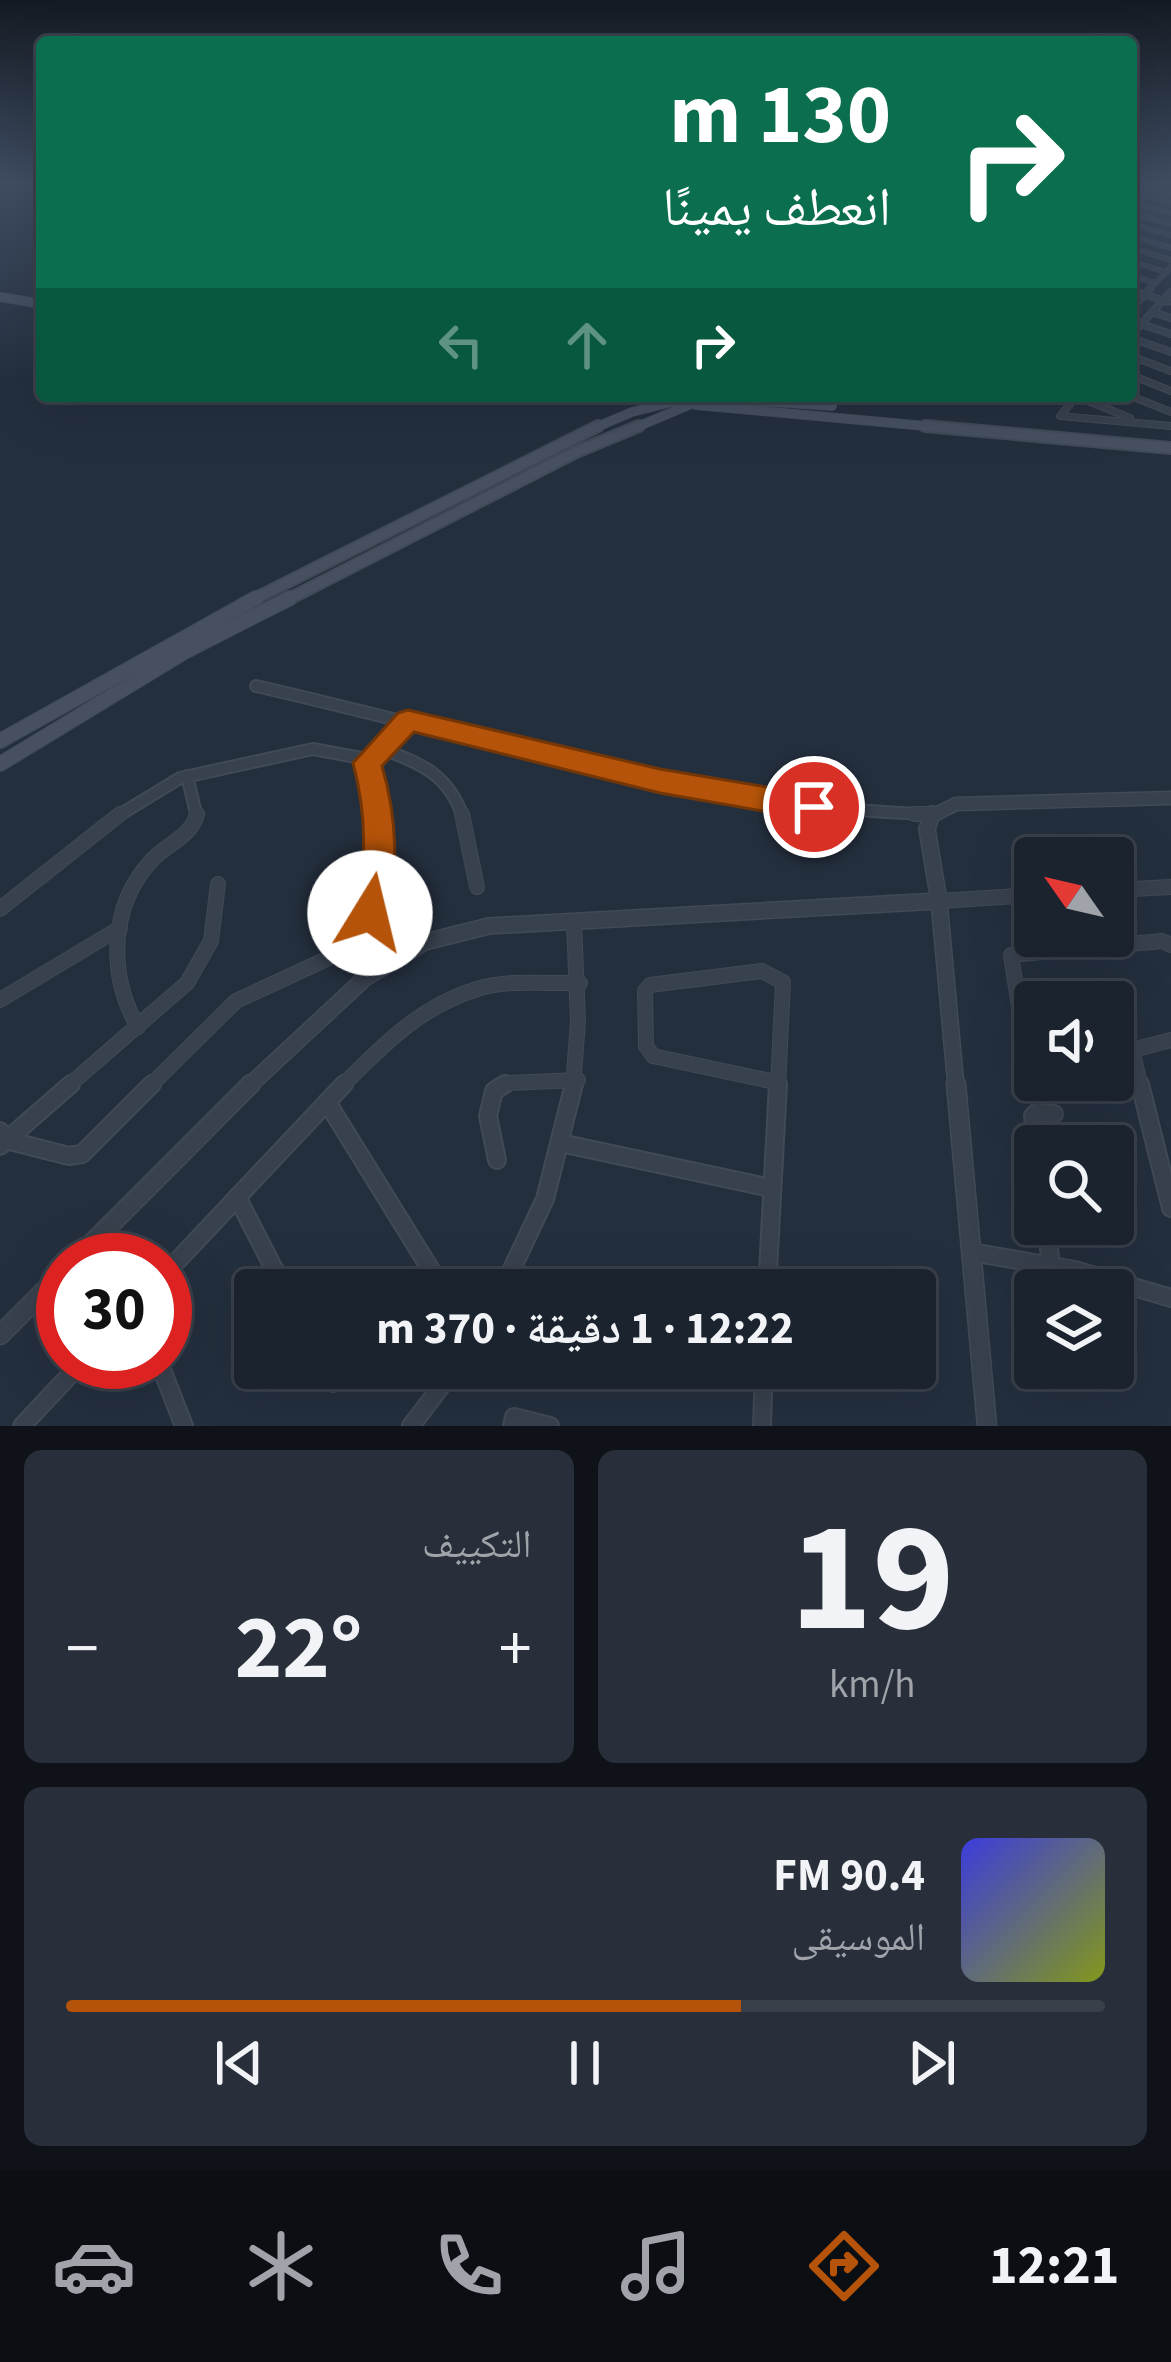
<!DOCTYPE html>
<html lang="ar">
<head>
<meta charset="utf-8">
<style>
	:root { --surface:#1b232e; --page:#282f3a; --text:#f1f3f6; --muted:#a0a4aa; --line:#39404a; --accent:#b45309 }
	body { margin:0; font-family:"Source Sans 3","Noto Naskh Arabic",sans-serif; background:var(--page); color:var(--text); direction:rtl; height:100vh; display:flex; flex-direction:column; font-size:45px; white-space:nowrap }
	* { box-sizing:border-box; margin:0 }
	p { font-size:39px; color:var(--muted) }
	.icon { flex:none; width:66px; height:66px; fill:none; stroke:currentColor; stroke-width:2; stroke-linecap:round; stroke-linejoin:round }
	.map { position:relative; height:1426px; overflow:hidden; direction:ltr }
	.panel { display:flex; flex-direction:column; gap:24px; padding:24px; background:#0f1319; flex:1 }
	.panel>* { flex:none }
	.hud { position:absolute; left:36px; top:36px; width:1101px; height:366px; border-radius:12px; box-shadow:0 12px 48px #0002,0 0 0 3px var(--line); direction:rtl; background:#0b6e4f; color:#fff; overflow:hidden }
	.needle { width:78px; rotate:304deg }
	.tools { position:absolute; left:1014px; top:837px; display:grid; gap:24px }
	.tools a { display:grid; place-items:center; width:120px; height:120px; border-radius:12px; background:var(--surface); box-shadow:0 12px 48px #0002,0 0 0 3px var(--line); font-size:60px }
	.speed { position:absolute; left:36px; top:1233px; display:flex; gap:24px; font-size:60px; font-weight:700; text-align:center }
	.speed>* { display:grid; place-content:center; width:156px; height:156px; border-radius:50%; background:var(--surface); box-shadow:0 12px 48px #0002,0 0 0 3px var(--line); line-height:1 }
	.speed .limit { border:18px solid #d22; background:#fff; color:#111 }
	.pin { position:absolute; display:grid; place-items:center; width:102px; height:102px; color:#fff; margin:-51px; border:6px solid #fff; border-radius:50%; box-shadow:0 3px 12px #0007 }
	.me { position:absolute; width:132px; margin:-66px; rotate:9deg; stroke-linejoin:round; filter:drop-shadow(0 0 9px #0008) }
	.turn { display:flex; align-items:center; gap:42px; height:252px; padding:0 48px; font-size:54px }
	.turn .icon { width:156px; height:156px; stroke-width:2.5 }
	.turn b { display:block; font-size:84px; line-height:102px }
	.lanes { display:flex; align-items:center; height:114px; padding:0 48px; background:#0003; justify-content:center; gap:60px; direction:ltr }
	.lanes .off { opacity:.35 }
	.big { font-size:90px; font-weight:700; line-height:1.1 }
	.panel .tile { flex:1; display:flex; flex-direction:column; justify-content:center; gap:18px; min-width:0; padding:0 42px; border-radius:18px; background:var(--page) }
	.panel .dial { align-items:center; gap:0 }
	.dial b { font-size:156px; line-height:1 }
	.song { display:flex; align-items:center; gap:36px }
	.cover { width:144px; height:144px; border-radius:18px; background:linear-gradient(135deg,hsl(240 70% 55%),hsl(70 70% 35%)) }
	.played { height:12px; border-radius:6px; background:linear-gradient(90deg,var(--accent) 65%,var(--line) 65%) }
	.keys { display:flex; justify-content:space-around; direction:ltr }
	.heat { display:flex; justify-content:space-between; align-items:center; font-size:66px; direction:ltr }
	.panel .tiles { flex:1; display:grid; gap:24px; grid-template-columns:1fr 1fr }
	.tile:last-child { grid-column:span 2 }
	.trip { position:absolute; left:234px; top:1269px; width:702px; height:120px; border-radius:12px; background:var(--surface); box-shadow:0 12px 48px #0002,0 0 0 3px var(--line); font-weight:700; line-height:120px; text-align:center; direction:rtl }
	.dock { display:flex; height:192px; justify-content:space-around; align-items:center; background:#0b0e12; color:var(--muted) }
	.dock .icon { width:84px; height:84px }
	.dock .current { color:var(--accent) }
	.dock b { font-size:54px; color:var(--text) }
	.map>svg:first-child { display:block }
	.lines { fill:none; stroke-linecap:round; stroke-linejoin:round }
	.minor-far4-casing { stroke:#414a57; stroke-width:6 }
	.minor-far3-casing { stroke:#414a57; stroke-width:8 }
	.minor-far2-casing { stroke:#414a57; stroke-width:14 }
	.minor-far1-casing { stroke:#414a57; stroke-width:16 }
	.minor-casing { stroke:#414a57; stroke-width:20 }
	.tertiary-far2-casing { stroke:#414a57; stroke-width:15 }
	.tertiary-far1-casing { stroke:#414a57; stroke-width:18 }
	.tertiary-casing { stroke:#414a57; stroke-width:21 }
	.secondary-far2-casing { stroke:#414a57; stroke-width:10 }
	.secondary-far1-casing { stroke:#414a57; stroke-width:14 }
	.secondary-casing { stroke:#414a57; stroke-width:16 }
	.minor-far4 { stroke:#38414e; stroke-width:4.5 }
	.minor-far3 { stroke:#38414e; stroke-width:6 }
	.minor-far2 { stroke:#38414e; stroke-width:10 }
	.minor-far1 { stroke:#38414e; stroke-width:14 }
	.minor { stroke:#38414e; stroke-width:16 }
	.tertiary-far2 { stroke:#38414e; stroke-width:12 }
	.tertiary-far1 { stroke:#38414e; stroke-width:15 }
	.tertiary { stroke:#38414e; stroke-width:18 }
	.secondary-far2 { stroke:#465061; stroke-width:9 }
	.secondary-far1 { stroke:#465061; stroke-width:10 }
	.secondary { stroke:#465061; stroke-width:14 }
	.route { fill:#b45309; stroke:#753606; stroke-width:3 }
</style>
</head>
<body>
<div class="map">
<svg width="1171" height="1426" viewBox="0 0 1171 1426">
	<rect width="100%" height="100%" fill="#242f3e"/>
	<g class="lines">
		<!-- minor-far4 casing -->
		<g class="minor-far4-casing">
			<g id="minor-far4">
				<polyline points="1162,181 1171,183"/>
				<polyline points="1131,183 1171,193"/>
				<polyline points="1131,192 1171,203"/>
				<polyline points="1131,203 1171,213"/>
				<polyline points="1131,213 1171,224"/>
				<polyline points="1131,224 1171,235"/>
				<polyline points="1131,236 1171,248"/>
				<polyline points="1131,248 1171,260"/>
				<polyline points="1131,261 1166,272"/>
				<polyline points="1131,275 1155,283"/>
				<polyline points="1131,290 1136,292"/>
				<polyline points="1147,292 1171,267"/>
			</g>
		</g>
		<!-- minor-far3 casing -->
		<g class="minor-far3-casing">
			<g id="minor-far3">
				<polyline points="1131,290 1168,302"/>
				<polyline points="1131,309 1150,289"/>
				<polyline points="1152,312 1171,318"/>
				<polyline points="1141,324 1171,334"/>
				<polyline points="1131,335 1171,292"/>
				<polyline points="1131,338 1171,352"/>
				<polyline points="1131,356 1171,371"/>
				<polyline points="1131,375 1171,391"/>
				<polyline points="1076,396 1130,418"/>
				<polyline points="1077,396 1060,416 1171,426"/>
				<polyline points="1131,396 1171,412"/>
			</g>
		</g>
		<!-- minor-far2 casing -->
		<g class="minor-far2-casing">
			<g id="minor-far2">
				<path d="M256 686C480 737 699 808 931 814"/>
				<path d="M384 750C422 763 449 776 463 817"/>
				<polyline points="367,763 408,720"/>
				<polyline points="187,776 197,817"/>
				<polyline points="116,817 180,778 313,749 361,758 372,775 376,817"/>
			</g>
		</g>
		<!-- minor-far1 casing -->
		<g class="minor-far1-casing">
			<g id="minor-far1">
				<polyline points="462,814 477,887"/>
				<polyline points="915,814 931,814"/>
				<polyline points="1113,890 1171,887"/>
				<polyline points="939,901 1035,895"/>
				<polyline points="0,909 120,814"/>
				<polyline points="0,1000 120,928"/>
				<path d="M138 1027C108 975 109 906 152 860 168 843 191 837 197 814"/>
				<polyline points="1035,1044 1023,1032 1011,955 1162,941 1171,945"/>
				<polyline points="775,1082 653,1056 646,1046 645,991 650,985 762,971 783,982 778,1087"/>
				<polyline points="67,1087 187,983 211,941 218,884"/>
				<polyline points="149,1087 236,1001 331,957 359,930 376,889 376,814"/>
				<path d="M341 1087C382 1046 419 1007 477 989 507 979 548 984 580 983"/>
				<polyline points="500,1087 507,1083 578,1080"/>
				<polyline points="573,1087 578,1021 574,921"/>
				<polyline points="1141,1087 1133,1055 1136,1049 1171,1040"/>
			</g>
		</g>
		<!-- minor casing -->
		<g class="minor-casing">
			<g id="minor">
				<polyline points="1140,1084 1171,1208"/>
				<polyline points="327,1102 431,1270 415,1290"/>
				<polyline points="0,1131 6,1140 69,1156 82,1154 152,1084"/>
				<polyline points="565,1144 771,1188"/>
				<polyline points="0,1146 71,1084"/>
				<polyline points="1036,1146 1033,1116 1037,1112 1054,1114"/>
				<polyline points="497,1160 488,1116 494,1091 505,1084"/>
				<polyline points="237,1197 285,1290"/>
				<polyline points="1046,1224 1051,1265"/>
				<polyline points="971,1252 1075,1270 1171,1298"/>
				<polyline points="165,1274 344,1084"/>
				<polyline points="502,1290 545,1199 574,1084"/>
				<polyline points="587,1290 588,1281 633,1290"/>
				<polyline points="767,1290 778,1084"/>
				<polyline points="159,1362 184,1426"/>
				<polyline points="325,1368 333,1383 347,1368"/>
				<polyline points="22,1426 82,1362"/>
				<polyline points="411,1426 455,1368"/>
				<polyline points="512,1426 514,1417 550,1426"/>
				<polyline points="762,1426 764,1368"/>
			</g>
		</g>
		<!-- tertiary-far2 casing -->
		<g class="tertiary-far2-casing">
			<polyline id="tertiary-far2" points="930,817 956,804 1171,798"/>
		</g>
		<!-- tertiary-far1 casing -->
		<g class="tertiary-far1-casing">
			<g id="tertiary-far1">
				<polyline points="932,814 927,829 939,901 956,1087"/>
				<polyline points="248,1087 365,978 425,942 489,926 939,901"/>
			</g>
		</g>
		<!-- tertiary casing -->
		<g class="tertiary-casing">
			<g id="tertiary">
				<polyline points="956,1084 987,1426"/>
				<polyline points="75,1260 251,1084"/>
				<polyline points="0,1335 63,1272"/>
			</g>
		</g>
		<!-- secondary-far2 casing -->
		<g class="secondary-far2-casing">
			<g id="secondary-far2">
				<polyline points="0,297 42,304"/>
				<polyline points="716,398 832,406"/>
				<polyline points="696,405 958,429"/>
				<polyline points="592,429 632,412 680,400"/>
				<polyline points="632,429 689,405"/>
			</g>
		</g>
		<!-- secondary-far1 casing -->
		<g class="secondary-far1-casing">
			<g id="secondary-far1">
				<polyline points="925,426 1171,448"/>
				<polyline points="250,601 598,426"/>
				<polyline points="285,601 576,452 639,426"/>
			</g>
		</g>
		<!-- secondary casing -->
		<g class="secondary-casing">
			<g id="secondary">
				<polyline points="0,741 256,598"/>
				<polyline points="0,764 186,651 290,598"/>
			</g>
		</g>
		<!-- minor-far4 -->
		<use href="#minor-far4" class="minor-far4"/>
		<!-- minor-far3 -->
		<use href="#minor-far3" class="minor-far3"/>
		<!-- minor-far2 -->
		<use href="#minor-far2" class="minor-far2"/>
		<!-- minor-far1 -->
		<use href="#minor-far1" class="minor-far1"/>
		<!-- minor -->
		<use href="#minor" class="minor"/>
		<!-- tertiary-far2 -->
		<use href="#tertiary-far2" class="tertiary-far2"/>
		<!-- tertiary-far1 -->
		<use href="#tertiary-far1" class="tertiary-far1"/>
		<!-- tertiary -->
		<use href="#tertiary" class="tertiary"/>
		<!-- secondary-far2 -->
		<use href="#secondary-far2" class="secondary-far2"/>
		<!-- secondary-far1 -->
		<use href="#secondary-far1" class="secondary-far1"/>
		<!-- secondary -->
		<use href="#secondary" class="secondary"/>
	</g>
	<!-- sky -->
	<linearGradient id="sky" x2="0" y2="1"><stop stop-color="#141a22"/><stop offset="0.48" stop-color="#3f4d63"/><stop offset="1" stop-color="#3f4d63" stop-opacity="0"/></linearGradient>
	<rect width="1171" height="381" fill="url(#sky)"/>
	<!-- route -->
	<path class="route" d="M408 710 660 769 814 795 825 798 829 807 825 816 814 820 660 793 414 732 382 766C396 814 402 877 381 923L370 928 358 923C349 903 362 880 363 858 365 827 361 793 353 763L398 713Z"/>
</svg>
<div class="tools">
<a><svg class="needle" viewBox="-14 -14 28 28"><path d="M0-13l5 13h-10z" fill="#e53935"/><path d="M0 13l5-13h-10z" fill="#a0a4aa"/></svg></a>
<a><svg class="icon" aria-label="sound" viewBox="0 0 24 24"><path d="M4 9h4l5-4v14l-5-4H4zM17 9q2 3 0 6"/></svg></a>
<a><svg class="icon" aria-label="search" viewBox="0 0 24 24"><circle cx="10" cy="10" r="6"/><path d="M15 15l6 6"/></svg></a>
<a><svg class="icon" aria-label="layers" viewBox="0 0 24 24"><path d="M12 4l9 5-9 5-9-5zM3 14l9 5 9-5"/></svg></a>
</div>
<div class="speed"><div class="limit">30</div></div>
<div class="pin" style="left:814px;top:807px;background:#d93025"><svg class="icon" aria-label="arrive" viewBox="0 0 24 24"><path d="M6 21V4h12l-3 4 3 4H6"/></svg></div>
<svg class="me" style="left:370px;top:913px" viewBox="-20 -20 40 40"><circle r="19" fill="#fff"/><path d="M0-13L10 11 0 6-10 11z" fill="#b45309"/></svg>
<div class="trip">12:22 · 1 دقيقة · 370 m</div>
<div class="hud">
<div class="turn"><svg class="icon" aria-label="right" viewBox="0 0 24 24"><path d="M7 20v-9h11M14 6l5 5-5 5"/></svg><div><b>130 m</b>انعطف يمينًا</div></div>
<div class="lanes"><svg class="icon off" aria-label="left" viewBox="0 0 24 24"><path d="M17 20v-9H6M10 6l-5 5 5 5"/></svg><svg class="icon off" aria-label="ahead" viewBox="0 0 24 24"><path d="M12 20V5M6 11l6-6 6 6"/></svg><svg class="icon" aria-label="right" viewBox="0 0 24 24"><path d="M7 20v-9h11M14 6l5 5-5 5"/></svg></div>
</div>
</div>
<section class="panel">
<div class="tiles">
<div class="tile dial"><b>19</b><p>km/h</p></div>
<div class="tile"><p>التكييف</p>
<div class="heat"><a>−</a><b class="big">22°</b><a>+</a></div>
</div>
<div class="tile">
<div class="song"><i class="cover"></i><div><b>90.4 FM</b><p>الموسيقى</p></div></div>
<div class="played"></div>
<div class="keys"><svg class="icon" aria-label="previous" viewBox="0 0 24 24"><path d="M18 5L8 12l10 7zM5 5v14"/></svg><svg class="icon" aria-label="pause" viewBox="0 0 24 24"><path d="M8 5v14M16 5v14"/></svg><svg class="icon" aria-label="next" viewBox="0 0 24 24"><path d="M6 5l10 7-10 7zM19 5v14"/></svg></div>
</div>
</div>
</section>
<nav class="dock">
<b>12:21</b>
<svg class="icon current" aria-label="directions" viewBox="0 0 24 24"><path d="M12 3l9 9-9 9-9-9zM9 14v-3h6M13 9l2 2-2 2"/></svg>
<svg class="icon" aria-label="music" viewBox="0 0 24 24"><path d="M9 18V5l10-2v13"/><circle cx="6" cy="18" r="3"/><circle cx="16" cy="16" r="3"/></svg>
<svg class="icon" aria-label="phone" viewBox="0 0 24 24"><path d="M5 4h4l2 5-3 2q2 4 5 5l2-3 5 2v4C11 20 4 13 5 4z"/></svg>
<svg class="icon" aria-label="climate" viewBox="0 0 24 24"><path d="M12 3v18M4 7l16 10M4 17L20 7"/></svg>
<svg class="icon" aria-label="car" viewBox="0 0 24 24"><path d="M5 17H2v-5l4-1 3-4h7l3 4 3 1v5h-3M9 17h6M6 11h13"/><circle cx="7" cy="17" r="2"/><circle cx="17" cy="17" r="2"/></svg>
</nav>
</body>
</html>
